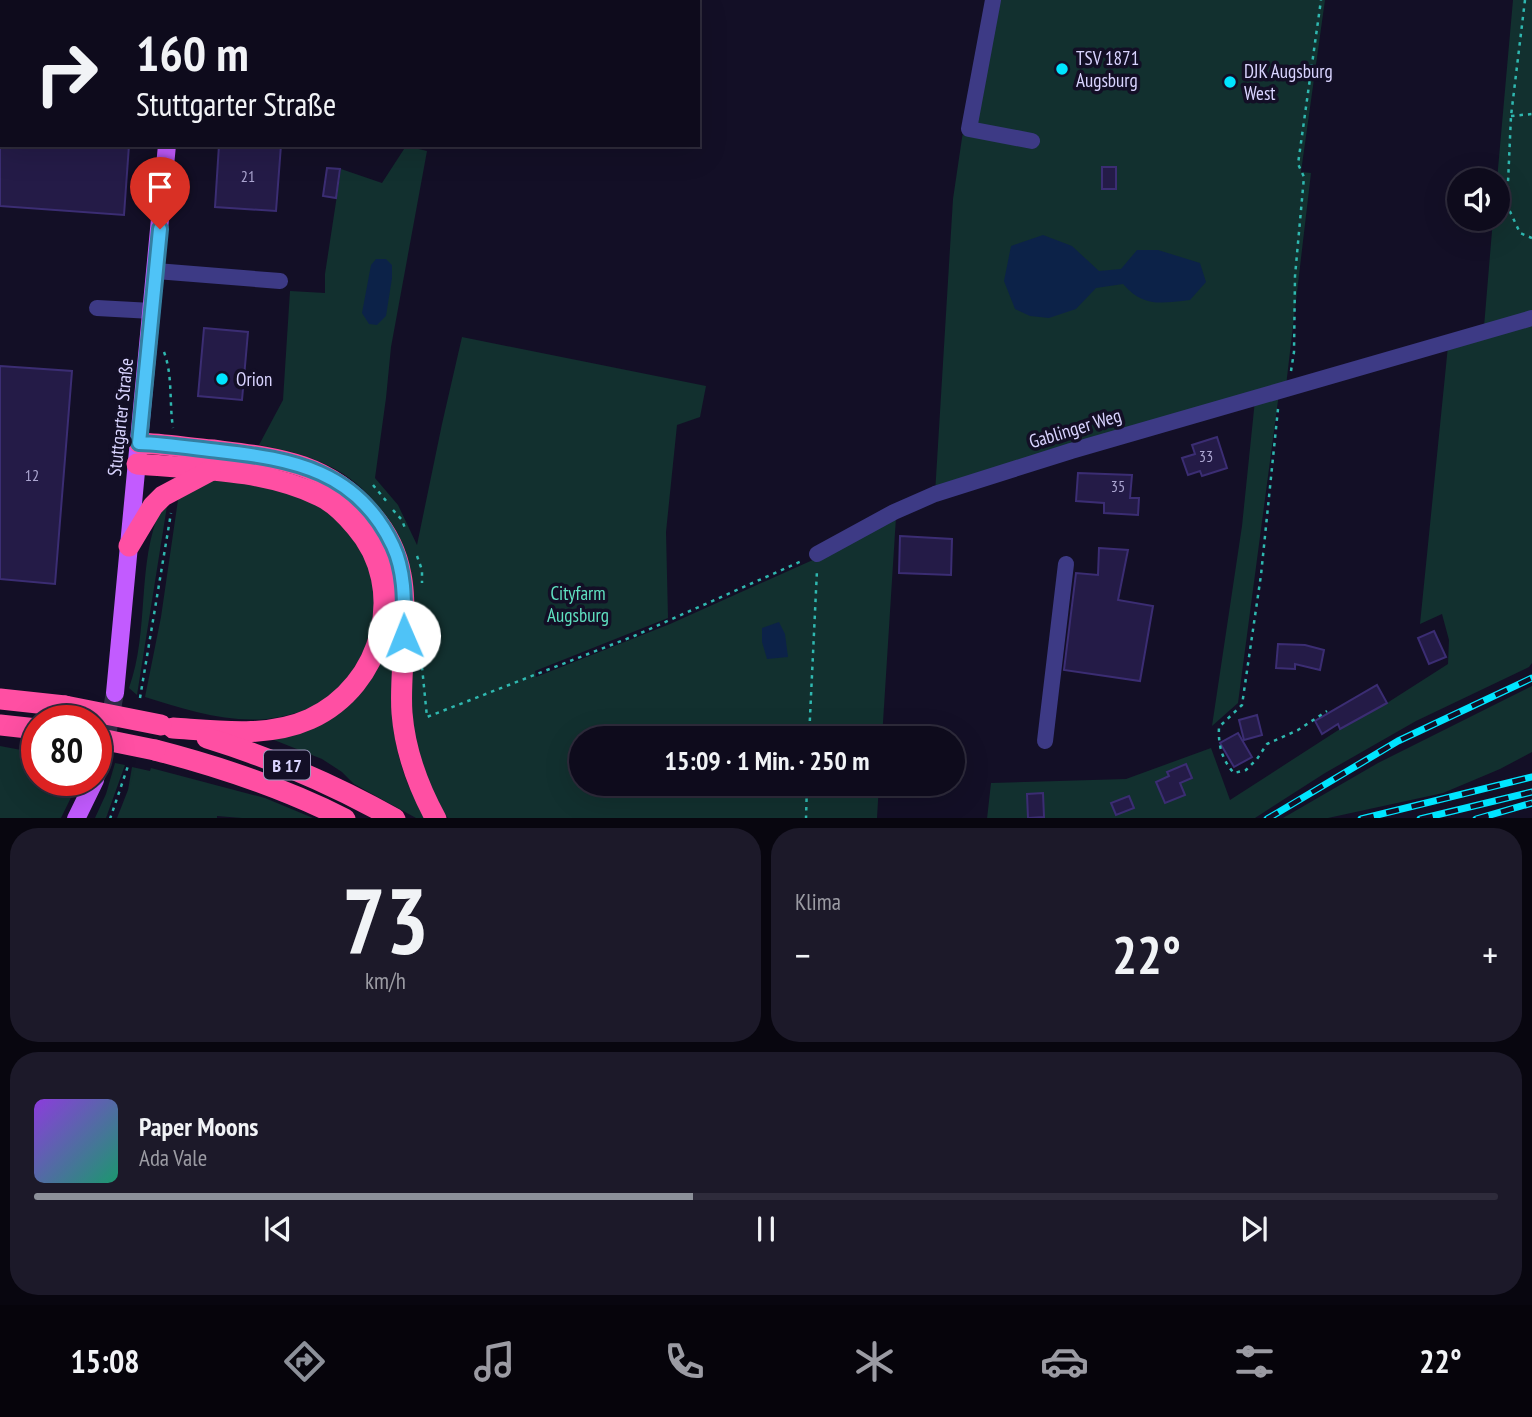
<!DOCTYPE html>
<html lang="de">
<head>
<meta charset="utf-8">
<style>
	:root { --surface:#0e0b1c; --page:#1c1929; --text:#f1f3f6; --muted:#9b9ba3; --line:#2e2b3b; --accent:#8c9099 }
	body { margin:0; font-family:"PT Sans Narrow",sans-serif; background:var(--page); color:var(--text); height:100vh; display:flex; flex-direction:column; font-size:26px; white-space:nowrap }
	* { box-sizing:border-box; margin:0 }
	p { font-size:23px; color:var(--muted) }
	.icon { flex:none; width:38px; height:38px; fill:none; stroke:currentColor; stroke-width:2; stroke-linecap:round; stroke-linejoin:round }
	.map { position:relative; height:818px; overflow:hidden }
	.details { display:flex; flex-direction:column; gap:10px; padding:10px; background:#08060f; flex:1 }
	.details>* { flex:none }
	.guide { position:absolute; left:0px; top:0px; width:700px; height:147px; box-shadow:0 7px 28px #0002,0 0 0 2px var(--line); background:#0e0b1c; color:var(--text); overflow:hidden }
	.fabs { position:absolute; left:1447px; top:168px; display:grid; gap:14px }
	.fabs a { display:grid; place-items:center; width:63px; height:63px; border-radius:50%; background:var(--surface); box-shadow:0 7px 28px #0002,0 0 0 2px var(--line); font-size:35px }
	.speed { position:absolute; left:21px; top:705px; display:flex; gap:14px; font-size:35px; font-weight:700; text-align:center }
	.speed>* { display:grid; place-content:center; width:91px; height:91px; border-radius:50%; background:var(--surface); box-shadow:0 7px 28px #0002,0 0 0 2px var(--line); line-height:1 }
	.speed .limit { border:10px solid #d22; background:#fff; color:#111 }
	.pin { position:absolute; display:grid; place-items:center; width:60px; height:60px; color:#fff; margin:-72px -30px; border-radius:50% 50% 50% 0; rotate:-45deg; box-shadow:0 0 7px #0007 }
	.pin .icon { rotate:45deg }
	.me { position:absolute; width:77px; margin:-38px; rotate:359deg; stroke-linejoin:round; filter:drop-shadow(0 0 5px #0008) }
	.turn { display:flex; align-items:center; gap:24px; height:147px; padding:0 21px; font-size:32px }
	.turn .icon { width:91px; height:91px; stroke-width:2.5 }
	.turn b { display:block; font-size:49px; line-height:60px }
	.big { font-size:52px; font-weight:800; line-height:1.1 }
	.details .tile { flex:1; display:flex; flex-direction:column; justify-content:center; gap:10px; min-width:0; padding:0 24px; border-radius:28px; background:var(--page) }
	.details .dial { align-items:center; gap:0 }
	.dial b { font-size:91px; line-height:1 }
	.song { display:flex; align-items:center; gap:21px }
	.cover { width:84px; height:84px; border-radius:10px; background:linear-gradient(135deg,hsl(270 70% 55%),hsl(160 70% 35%)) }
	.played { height:7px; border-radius:4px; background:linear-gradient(90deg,var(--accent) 45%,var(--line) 45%) }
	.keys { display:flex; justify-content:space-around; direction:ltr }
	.heat { display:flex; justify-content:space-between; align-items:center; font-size:38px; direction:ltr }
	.details .tiles { flex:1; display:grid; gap:10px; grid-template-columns:1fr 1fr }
	.tile:last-child { grid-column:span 2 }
	.trip { position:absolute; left:569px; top:726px; width:396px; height:70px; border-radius:35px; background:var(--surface); box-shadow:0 7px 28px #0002,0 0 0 2px var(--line); font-weight:800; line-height:70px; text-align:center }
	.tabs { display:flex; height:112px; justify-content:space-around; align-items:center; background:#06040b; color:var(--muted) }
	.tabs .icon { width:49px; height:49px }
	.tabs .active { color:var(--accent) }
	.tabs b { font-size:32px; color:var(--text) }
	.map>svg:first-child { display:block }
	.green { fill:#12302f }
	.water { fill:#0c2248 }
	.building { fill:#241b47; stroke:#3b2d73; stroke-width:2 }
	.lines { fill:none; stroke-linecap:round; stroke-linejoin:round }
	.major-tunnel { stroke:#312d47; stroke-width:18; stroke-dasharray:18 9; stroke-linecap:butt }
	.path { stroke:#2fb8b0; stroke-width:2.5; stroke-dasharray:3.5 5; stroke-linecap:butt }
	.minor { stroke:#3d3a85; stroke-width:16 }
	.major { stroke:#c25bff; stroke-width:18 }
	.highway { stroke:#ff4fa3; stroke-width:21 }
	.rail-casing { stroke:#00e5ff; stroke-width:7 }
	.rail { stroke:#130f26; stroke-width:4.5; stroke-dasharray:13; stroke-linecap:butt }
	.highway-bridge { stroke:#ff4fa3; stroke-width:21 }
	.route-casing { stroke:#337fa1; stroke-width:18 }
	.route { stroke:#4fc3f7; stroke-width:12 }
	.poi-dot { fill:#00e5ff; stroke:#130f26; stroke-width:2.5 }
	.labels { text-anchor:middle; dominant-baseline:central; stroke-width:7; stroke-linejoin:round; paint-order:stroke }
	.number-label { font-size:16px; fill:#aca6d1 }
	.shield { fill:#130f26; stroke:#9e99be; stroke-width:2 }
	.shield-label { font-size:18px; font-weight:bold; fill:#d9d4ff }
	.poi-label { font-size:19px; fill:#d9d4ff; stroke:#130f26; text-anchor:start }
	.street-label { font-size:19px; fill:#d9d4ff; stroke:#130f26 }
	.park-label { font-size:19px; fill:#5fe0c0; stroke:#130f26 }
</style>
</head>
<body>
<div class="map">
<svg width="1532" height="819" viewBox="0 0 1532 819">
	<rect width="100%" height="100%" fill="#130f26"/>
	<!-- green -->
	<g class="green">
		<polygon points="989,0 1325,0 1301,172 1311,173 1286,386 935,494 953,199 962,138"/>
		<polygon points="1513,0 1532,0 1532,313 1484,327 1493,219 1498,219 1497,180"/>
		<path d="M406 146 427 151 391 347 386 398 375 478 398 505 417 545 442 424 462 337 706 386 700 417 677 425 666 532 668 618 535 671 536 677 670 624 815 559 896 517 882 738H581V784H879L877 818H448L437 804 414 748 392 526C359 472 319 456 259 445L283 400 290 291 325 293V274L341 169 382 183Z"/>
		<polygon points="1532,322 1532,663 1529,667 1416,721 1325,773 1255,818 987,819 991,783 1126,779 1211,748 1230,800 1340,729 1387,703 1448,664 1449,640 1442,614 1420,624 1448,346"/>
		<polygon points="1279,393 1238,703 1212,726 1242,526 1255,400"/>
		<path d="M176 453C219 458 265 461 306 476 325 482 341 494 355 507 409 559 393 631 392 698 392 739 402 785 427 818H416L354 784 342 772 322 759 269 738C292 733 314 727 334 714 416 660 407 540 326 490 283 463 224 464 175 459Z"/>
		<path d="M211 481C243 481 281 483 310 498 319 502 328 511 336 517 341 521 348 525 353 530 357 535 360 543 363 549 390 599 370 667 324 700 312 709 294 714 280 717 234 726 188 710 145 697L161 617 179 493Z"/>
		<path d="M167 506 137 695 129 688C150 630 136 564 161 508Z"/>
		<polygon points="1532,686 1532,752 1500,769 1443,793 1328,818 1283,818 1378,763"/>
		<polygon points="0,746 37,753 37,780 79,781 61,818 0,818"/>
		<polygon points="115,763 125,765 106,818 95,818 106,794"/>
		<polygon points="132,767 150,771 151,768 265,798 313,818 254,819 217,816 217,819 117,818 128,790"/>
	</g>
	<!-- water -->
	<g class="water">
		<path d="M1043 235 1072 246 1099 271 1121 269 1137 250H1158L1200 263 1206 282 1190 300C1161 303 1144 308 1123 284L1096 288 1076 309 1049 318 1030 316 1015 309 1004 281 1011 246Z"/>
		<polygon points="376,259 386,259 392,265 392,278 386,316 377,325 369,324 362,313 371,265"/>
		<polygon points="779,622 785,634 788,657 767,659 762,642 762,628"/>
	</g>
	<!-- building -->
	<g class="building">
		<polygon points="0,145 129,145 124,215 0,206"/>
		<polygon points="219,145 281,145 276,211 215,207"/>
		<rect x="1102" y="167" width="14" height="22"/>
		<polygon points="327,168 340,169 336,198 323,196"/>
		<polygon points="204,328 248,332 242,400 198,396"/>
		<polygon points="0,366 72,371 55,584 0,579"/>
		<polygon points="1217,437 1227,468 1202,476 1200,471 1188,475 1182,458 1195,454 1192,445"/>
		<polygon points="1078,473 1132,475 1130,498 1139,498 1138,515 1104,513 1104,503 1076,501"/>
		<polygon points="900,536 952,539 951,575 899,573"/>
		<polygon points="1099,548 1128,550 1118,600 1153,606 1140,681 1064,670 1076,573 1098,575"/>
		<polygon points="1434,631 1446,657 1429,664 1418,638"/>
		<polygon points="1278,644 1305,645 1324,650 1320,670 1295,664 1295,669 1276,668"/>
		<polygon points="1377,685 1387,703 1340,729 1338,724 1322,734 1315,721"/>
		<polygon points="1257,715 1262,735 1244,740 1239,720"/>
		<polygon points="1238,733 1252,757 1234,767 1220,743"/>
		<polygon points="1186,764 1192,778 1180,783 1185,795 1165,803 1156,782 1169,776 1167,772"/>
		<polygon points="1043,793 1044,817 1028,818 1027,794"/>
		<polygon points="1129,796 1134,808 1116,815 1111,803"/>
	</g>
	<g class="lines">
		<!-- major-tunnel -->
		<polyline class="major-tunnel" points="102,761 115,693"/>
		<!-- path -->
		<g class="path">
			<polyline points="1525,0 1511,116 1507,205 1520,233 1532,238"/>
			<polyline points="1511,116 1532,114"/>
			<path d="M164 352C173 376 169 402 173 428"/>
			<polyline points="1291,371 1294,352 1295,276 1304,177 1298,164 1321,0"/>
			<path d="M1278 409 1261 575 1242 705 1219 727C1218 745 1222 760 1234 773L1246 770 1257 759 1267 744 1298 730 1327 711"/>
			<polyline points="373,485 387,502"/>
			<polyline points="393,510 402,520 406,531"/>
			<polyline points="417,556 422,570 422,583"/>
			<polyline points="422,667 427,717 634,636 804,560"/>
			<polyline points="140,698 171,513"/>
			<polyline points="809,738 817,570"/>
			<polyline points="110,819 128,766"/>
			<polyline points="806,819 807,784"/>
		</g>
		<!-- minor -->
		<g class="minor">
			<polyline points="993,0 969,129 1032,141"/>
			<polyline points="156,271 280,281"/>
			<polyline points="97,308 152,311"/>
			<polyline points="817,554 894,512 935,494 1071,451 1532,318"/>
			<polyline points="1045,741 1066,564"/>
		</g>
		<!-- major -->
		<g class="major">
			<polyline points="179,2 179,0"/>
			<polyline points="115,693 167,145"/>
			<polyline points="96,776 102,761"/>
			<polyline points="76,819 95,780"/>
		</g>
		<!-- highway -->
		<g class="highway">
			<path d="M139 443C164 444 189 448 213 450 277 458 327 462 371 514 386 531 397 552 401 575 405 594 404 614 404 633 404 660 400 687 402 713 405 751 418 786 436 819"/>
			<path d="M137 464C197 469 265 469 320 496 335 503 346 515 356 527 409 588 383 686 310 719 268 738 218 731 173 728"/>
			<polyline points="129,546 153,506 163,496 210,471"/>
			<polyline points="0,699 65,706"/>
			<polyline points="0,725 37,729"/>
			<path d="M207 738C275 759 333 784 395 819"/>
			<path d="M155 750C221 767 284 788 345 819"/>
		</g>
		<!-- rail casing -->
		<g class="rail-casing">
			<g id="rail">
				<polyline points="1267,819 1398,741 1532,678"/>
				<polyline points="1361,819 1532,777"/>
				<polyline points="1420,819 1532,792"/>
				<polyline points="1476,819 1532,803"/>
			</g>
		</g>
		<!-- rail -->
		<use href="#rail" class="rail"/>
		<!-- highway-bridge -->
		<g class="highway-bridge">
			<polyline points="65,706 161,725"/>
			<polyline points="96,738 155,750"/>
		</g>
	</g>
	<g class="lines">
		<!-- route casing -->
		<g class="route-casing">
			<path id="route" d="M160 229 139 443C166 444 192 448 219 451 293 459 358 471 393 546 406 574 404 606 404 636"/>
		</g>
		<!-- route -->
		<use href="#route" class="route"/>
	</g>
	<!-- markers -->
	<g class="poi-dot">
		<circle cx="1062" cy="69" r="7"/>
		<circle cx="1230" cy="82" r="7"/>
		<circle cx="222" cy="379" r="7"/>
	</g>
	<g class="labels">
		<!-- number labels -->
		<g class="number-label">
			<text x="248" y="176">21</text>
			<text x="1206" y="456">33</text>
			<text x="32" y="475">12</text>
			<text x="1118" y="486">35</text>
		</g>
		<!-- shield labels -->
		<rect class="shield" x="264" y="750.5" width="46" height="29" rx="5"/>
		<g class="shield-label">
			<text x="287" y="765">B 17</text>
		</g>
		<!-- poi labels -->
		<g class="poi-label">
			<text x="1076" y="58">TSV 1871<tspan x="1076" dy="22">Augsburg</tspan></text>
			<text x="1244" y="71">DJK Augsburg<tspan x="1244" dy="22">West</tspan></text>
			<text x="236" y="379">Orion</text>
		</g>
		<!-- street labels -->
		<g class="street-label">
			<text transform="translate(120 417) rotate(-84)">Stuttgarter Straße</text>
			<text transform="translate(1075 428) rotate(-17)">Gablinger Weg</text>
		</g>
		<!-- park labels -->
		<g class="park-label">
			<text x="578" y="593">Cityfarm<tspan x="578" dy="22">Augsburg</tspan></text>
		</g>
	</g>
</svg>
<div class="fabs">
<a><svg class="icon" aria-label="sound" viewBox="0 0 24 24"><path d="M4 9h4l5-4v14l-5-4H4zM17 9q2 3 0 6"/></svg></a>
</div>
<div class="speed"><div class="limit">80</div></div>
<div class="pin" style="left:160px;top:229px;background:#d93025"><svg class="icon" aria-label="arrive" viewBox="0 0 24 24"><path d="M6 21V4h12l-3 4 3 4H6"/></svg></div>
<svg class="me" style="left:404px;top:636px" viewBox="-20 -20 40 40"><circle r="19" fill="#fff"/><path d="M0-13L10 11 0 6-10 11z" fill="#4fc3f7"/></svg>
<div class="trip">15:09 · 1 Min. · 250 m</div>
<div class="guide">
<div class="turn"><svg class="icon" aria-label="right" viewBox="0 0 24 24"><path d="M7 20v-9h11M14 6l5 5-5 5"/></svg><div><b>160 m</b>Stuttgarter Straße</div></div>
</div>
</div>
<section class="details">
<div class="tiles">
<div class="tile dial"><b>73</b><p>km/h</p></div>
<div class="tile"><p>Klima</p>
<div class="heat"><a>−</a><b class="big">22°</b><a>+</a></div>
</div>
<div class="tile">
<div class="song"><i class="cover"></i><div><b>Paper Moons</b><p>Ada Vale</p></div></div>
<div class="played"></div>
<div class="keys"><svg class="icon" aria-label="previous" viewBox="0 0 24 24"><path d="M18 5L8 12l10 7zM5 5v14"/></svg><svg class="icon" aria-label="pause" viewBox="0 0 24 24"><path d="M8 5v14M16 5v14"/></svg><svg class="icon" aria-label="next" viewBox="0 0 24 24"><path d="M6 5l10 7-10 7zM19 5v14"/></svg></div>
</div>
</div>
</section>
<nav class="tabs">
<b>15:08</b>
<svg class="icon active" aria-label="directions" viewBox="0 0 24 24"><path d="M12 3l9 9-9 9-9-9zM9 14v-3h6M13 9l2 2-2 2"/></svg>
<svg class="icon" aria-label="music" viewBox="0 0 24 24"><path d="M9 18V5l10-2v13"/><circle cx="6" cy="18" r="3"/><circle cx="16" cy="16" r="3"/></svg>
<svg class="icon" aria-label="phone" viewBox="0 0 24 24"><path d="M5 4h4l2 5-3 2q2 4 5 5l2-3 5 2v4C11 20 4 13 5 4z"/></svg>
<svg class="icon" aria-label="climate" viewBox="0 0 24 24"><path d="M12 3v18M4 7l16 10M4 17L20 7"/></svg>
<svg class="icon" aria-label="car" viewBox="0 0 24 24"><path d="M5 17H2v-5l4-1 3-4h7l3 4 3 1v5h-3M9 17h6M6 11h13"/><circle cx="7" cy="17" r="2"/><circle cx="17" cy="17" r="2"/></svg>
<svg class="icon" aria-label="filters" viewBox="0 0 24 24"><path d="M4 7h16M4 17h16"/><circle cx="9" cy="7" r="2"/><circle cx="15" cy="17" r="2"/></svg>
<b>22°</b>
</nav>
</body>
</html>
